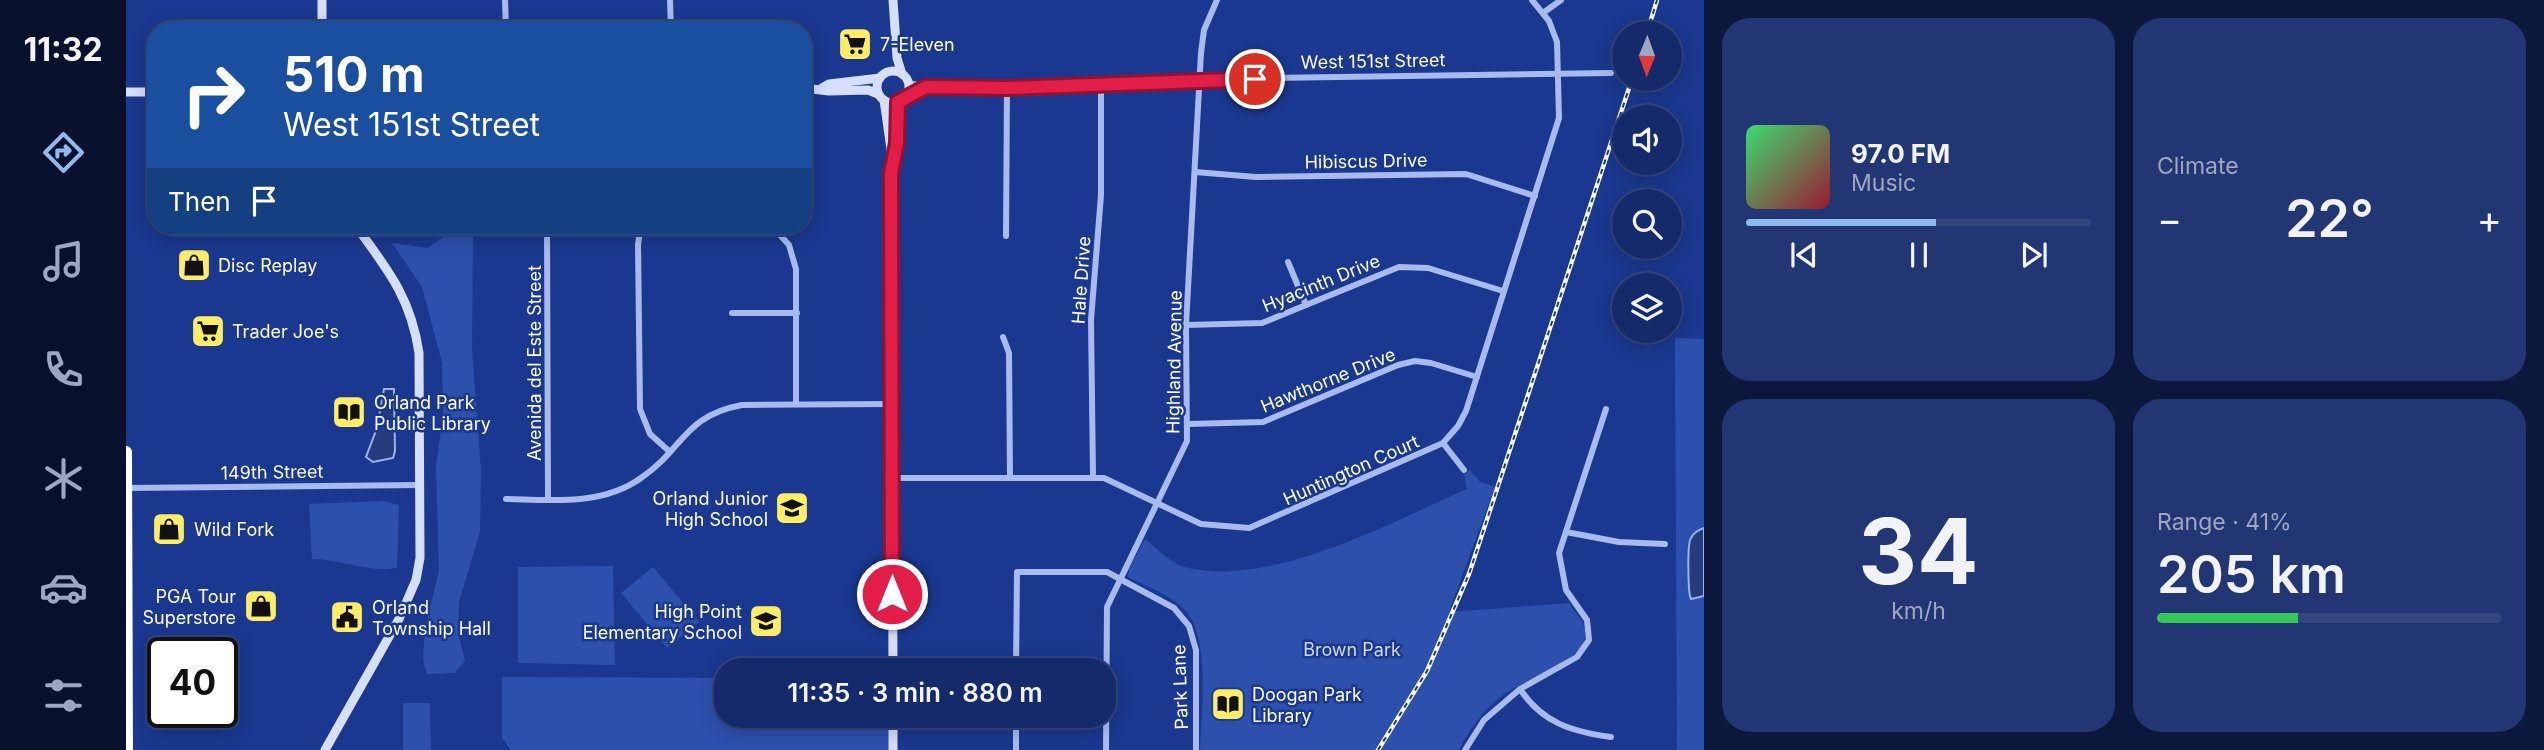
<!DOCTYPE html>
<html lang="en">
<head>
<meta charset="utf-8">
<style>
	:root { --surface:#142a6b; --page:#213673; --text:#f1f3f6; --muted:#9da7c1; --line:#33467e; --accent:#90b9f0 }
	body { margin:0; font-family:Inter,sans-serif; background:var(--page); color:var(--text); height:100vh; display:flex; flex-direction:column; font-size:26px; white-space:nowrap }
	* { box-sizing:border-box; margin:0 }
	p { font-size:23px; color:var(--muted) }
	.icon { flex:none; width:38px; height:38px; fill:none; stroke:currentColor; stroke-width:2; stroke-linecap:round; stroke-linejoin:round }
	.map { position:relative; flex:1; overflow:hidden }
	.sheet { display:flex; flex-direction:column; gap:18px; padding:18px; background:#0b173b; width:840px }
	.sheet>* { flex:none }
	.banner { position:absolute; left:21px; top:21px; width:665px; height:214px; border-radius:28px; box-shadow:0 4px 18px #0003,0 0 0 2px var(--line); background:#1a4fa0; color:#fff; overflow:hidden }
	.needle { width:46px; rotate:181deg }
	.buttons { position:absolute; left:1486px; top:21px; display:grid; gap:14px }
	.buttons a { display:grid; place-items:center; width:70px; height:70px; border-radius:50%; background:var(--surface); box-shadow:0 4px 18px #0003,0 0 0 2px var(--line); font-size:35px }
	.speed { position:absolute; left:21px; top:637px; display:flex; gap:14px; font-size:35px; font-weight:700; text-align:center }
	.speed>* { display:grid; place-content:center; width:91px; height:91px; border-radius:50%; background:var(--surface); box-shadow:0 4px 18px #0003,0 0 0 2px var(--line); line-height:1 }
	.speed .limit { border:4px solid #111; border-radius:10px; background:#fff; color:#111 }
	.pin { position:absolute; display:grid; place-items:center; width:60px; height:60px; color:#fff; margin:-30px; border:4px solid #fff; border-radius:50%; box-shadow:0 2px 7px #0007 }
	.me { position:absolute; width:77px; margin:-38px; rotate:0deg; stroke-linejoin:round; filter:drop-shadow(0 0 5px #0008) }
	.turn { display:flex; align-items:center; gap:24px; height:147px; padding:0 21px; font-size:32px }
	.turn .icon { width:91px; height:91px; stroke-width:2.5 }
	.turn b { display:block; font-size:49px; line-height:60px }
	.then { display:flex; align-items:center; height:66px; padding:0 21px; background:#0003; gap:14px; font-size:26px }
	.big { font-size:52px; font-weight:600; line-height:1.1 }
	.sheet .widget { flex:1; display:flex; flex-direction:column; justify-content:center; gap:10px; min-width:0; padding:0 24px; border-radius:28px; background:var(--page) }
	.sheet .dial { align-items:center; gap:0 }
	.dial b { font-size:91px; line-height:1 }
	.song { display:flex; align-items:center; gap:21px }
	.cover { width:84px; height:84px; border-radius:10px; background:linear-gradient(135deg,hsl(140 70% 55%),hsl(350 70% 35%)) }
	.played { height:7px; border-radius:4px; background:linear-gradient(90deg,var(--accent) 55%,var(--line) 55%) }
	.keys { display:flex; justify-content:space-around; direction:ltr }
	.heat { display:flex; justify-content:space-between; align-items:center; font-size:38px; direction:ltr }
	.charge { height:10px; border-radius:5px; background:linear-gradient(90deg,#34c759 41%,var(--line) 0) }
	.sheet .tiles { flex:1; display:grid; gap:18px; grid-template-columns:repeat(2,1fr) }
	.trip { position:absolute; left:588px; top:658px; width:402px; height:70px; border-radius:28px; background:var(--surface); box-shadow:0 4px 18px #0003,0 0 0 2px var(--line); font-weight:600; line-height:70px; text-align:center }
	main { display:flex; flex:1; min-height:0 }
	.tab-bar { display:flex; flex-direction:column; width:126px; justify-content:space-around; align-items:center; background:#08112b; color:var(--muted) }
	.tab-bar .icon { width:49px; height:49px }
	.tab-bar .selected { color:var(--accent) }
	.tab-bar b { font-size:32px; color:var(--text) }
	.map>svg:first-child { display:block }
	.green { fill:#2d50ad }
	.water { fill:#243b7c; stroke:#9ab3f0; stroke-width:2 }
	.lines { fill:none; stroke-linecap:round; stroke-linejoin:round }
	.street { stroke:#a7bbee; stroke-width:6 }
	.secondary { stroke:#d5defa; stroke-width:9 }
	.highway { stroke:#fff; stroke-width:12 }
	.rail-casing { stroke:#fff; stroke-width:4.5 }
	.rail { stroke:#1a388f; stroke-width:2; stroke-dasharray:5; stroke-linecap:butt }
	.route-casing { stroke:#92132f; stroke-width:18 }
	.route { stroke:#e11d48; stroke-width:12 }
	.labels { text-anchor:middle; dominant-baseline:central; stroke-width:5; stroke-linejoin:round; paint-order:stroke }
	.poi-label { font-size:18px; fill:#fff; stroke:#1a388f; text-anchor:start }
	.street-label { font-size:18px; fill:#fff; stroke:#1a388f }
	.park-label { font-size:18px; fill:#cddafa; stroke:#1a388f }
</style>
</head>
<body>
<main>
<nav class="tab-bar">
<b>11:32</b>
<svg class="icon selected" aria-label="directions" viewBox="0 0 24 24"><path d="M12 3l9 9-9 9-9-9zM9 14v-3h6M13 9l2 2-2 2"/></svg>
<svg class="icon" aria-label="music" viewBox="0 0 24 24"><path d="M9 18V5l10-2v13"/><circle cx="6" cy="18" r="3"/><circle cx="16" cy="16" r="3"/></svg>
<svg class="icon" aria-label="phone" viewBox="0 0 24 24"><path d="M5 4h4l2 5-3 2q2 4 5 5l2-3 5 2v4C11 20 4 13 5 4z"/></svg>
<svg class="icon" aria-label="climate" viewBox="0 0 24 24"><path d="M12 3v18M4 7l16 10M4 17L20 7"/></svg>
<svg class="icon" aria-label="car" viewBox="0 0 24 24"><path d="M5 17H2v-5l4-1 3-4h7l3 4 3 1v5h-3M9 17h6M6 11h13"/><circle cx="7" cy="17" r="2"/><circle cx="17" cy="17" r="2"/></svg>
<svg class="icon" aria-label="filters" viewBox="0 0 24 24"><path d="M4 7h16M4 17h16"/><circle cx="9" cy="7" r="2"/><circle cx="15" cy="17" r="2"/></svg>
</nav>
<div class="map">
<svg width="1578" height="750" viewBox="0 0 1578 750">
	<rect width="100%" height="100%" fill="#1a388f"/>
	<!-- green -->
	<g class="green">
		<polygon points="337,226 347,233 346,350 355,470 354,532 333,602 332,632 339,661 329,673 301,674 297,659 299,629 313,570 310,467 317,414 316,362 296,287 266,243 302,248 330,227"/>
		<polygon points="1549,338 1578,339 1578,750 1551,750"/>
		<path d="M1344 470 1354 482 1369 487 1323 612 1443 603C1450 614 1461 623 1459 637 1455 663 1397 679 1377 695 1359 708 1343 730 1333 750H1074C1075 714 1085 638 1059 610 1045 595 1020 586 1002 577L1003 569 1019 539C1030 548 1045 563 1058 567 1144 589 1263 523 1341 489L1338 474Z"/>
		<path d="M257 501 273 505 271 568C244 573 214 559 186 559L183 504Z"/>
		<polygon points="487,566 489,665 392,663 392,567"/>
		<polygon points="527,567 573,622 541,648 495,593"/>
		<polygon points="376,677 600,678 600,716 763,716 763,750 385,750 376,738"/>
		<polygon points="277,703 304,703 305,750 277,750"/>
	</g>
	<!-- water -->
	<g class="water">
		<polygon points="258,389 268,389 269,451 267,458 247,462 240,457 251,428"/>
		<path d="M1578 528V596L1565 599C1562 594 1561 543 1565 538 1568 532 1573 530 1578 528Z"/>
	</g>
	<g class="lines">
		<!-- street -->
		<g class="street">
			<polyline points="379,0 380,30"/>
			<polyline points="544,0 545,30"/>
			<polyline points="1417,13 1435,0"/>
			<polyline points="489,30 497,26 505,30"/>
			<polyline points="782,83 800,87 881,88 1074,79 1485,73"/>
			<polyline points="780,94 798,87"/>
			<polyline points="1069,172 1130,177 1340,174 1409,196"/>
			<polyline points="421,226 422,500"/>
			<polyline points="515,226 512,244 514,409 524,434 544,452"/>
			<polyline points="646,226 663,245 670,269 670,404"/>
			<polyline points="880,236 881,88"/>
			<polyline points="1162,262 1180,305"/>
			<polyline points="606,313 671,313"/>
			<polyline points="1060,325 1136,323 1273,267 1302,268 1377,291"/>
			<polyline points="877,337 883,353 884,478"/>
			<polyline points="1062,424 1137,422 1272,365 1289,361 1305,363 1351,377"/>
			<polyline points="1317,443 1338,470"/>
			<polyline points="967,477 965,320 975,195 975,85"/>
			<polyline points="766,478 978,478 1075,524 1123,528 1317,443 1332,426 1340,411 1433,118 1431,42 1423,21 1406,0"/>
			<polyline points="0,488 293,485"/>
			<path d="M380 499C425 500 476 506 515 478 558 449 557 416 616 405L766 404"/>
			<polyline points="1440,532 1493,542 1539,544"/>
			<polyline points="890,670 891,572 981,572 1048,608 1063,626 1070,650 1070,750"/>
			<path d="M1394 689C1416 723 1447 732 1485 737"/>
			<polyline points="890,750 890,716"/>
			<polyline points="980,750 981,607 1061,441 1060,325 1075,53 1078,30 1091,0"/>
			<polyline points="1339,750 1358,720 1394,689 1451,657 1463,640 1461,620 1440,590 1433,553 1480,409"/>
		</g>
		<!-- secondary -->
		<g class="secondary">
			<polyline points="196,0 196,30"/>
			<polyline points="767,0 771,58 776,74"/>
			<circle cx="767" cy="87" r="16"/>
			<polyline points="677,88 703,91 742,90 752,94"/>
			<polyline points="696,88 703,84 754,78"/>
			<polyline points="0,92 30,92"/>
			<polyline points="758,100 766,156"/>
			<polyline points="767,670 765,173 771,143 772,101"/>
			<polyline points="767,716 767,750"/>
			<path d="M199 750 273 619 290 580 294 558 293 353C285 298 262 270 230 226"/>
		</g>
		<!-- highway -->
		<polyline class="highway" points="0,452 1,750"/>
		<!-- rail casing -->
		<g class="rail-casing">
			<g id="rail">
				<polyline points="1521,33 1531,0"/>
				<polyline points="1252,750 1301,671 1343,574 1506,79"/>
			</g>
		</g>
		<!-- rail -->
		<use href="#rail" class="rail"/>
	</g>
	<g class="lines">
		<!-- route casing -->
		<g class="route-casing">
			<polyline id="route" points="766,594 765,173 771,143 772,102 800,87 881,88 1129,79"/>
		</g>
		<!-- route -->
		<use href="#route" class="route"/>
	</g>
	<!-- icons -->
	<defs>
		<g id="supermarket-square" transform="scale(1.75)"><rect x="-9" y="-9" width="18" height="18" rx="4" fill="#ffee65" stroke="#1a388f"/><path d="M-6-5.5h2.5l.6 2H6L4.5 2H-2.5L-4.4-4H-6ZM-1.5 3.2a1.3 1.3 0 1 0 .1 0ZM3 3.2a1.3 1.3 0 1 0 .1 0Z" fill="#111"/></g>
		<g id="shop-square" transform="scale(1.75)"><rect x="-9" y="-9" width="18" height="18" rx="4" fill="#ffee65" stroke="#1a388f"/><path d="M-5-2.5h2.3a2.7 3.5 0 0 1 5.4 0H5L5.5 6h-11ZM-1.5-2.5h3a1.5 2.3 0 0 0-3 0Z" fill="#111"/></g>
		<g id="library-square" transform="scale(1.75)"><rect x="-9" y="-9" width="18" height="18" rx="4" fill="#ffee65" stroke="#1a388f"/><path d="M-6-4Q-3-5.5-.7-3.5V5Q-3 3-6 4ZM6-4Q3-5.5 .7-3.5V5Q3 3 6 4Z" fill="#111"/></g>
		<g id="school-square" transform="scale(1.75)"><rect x="-9" y="-9" width="18" height="18" rx="4" fill="#ffee65" stroke="#1a388f"/><path d="M0-5L7-2L0 1L-7-2ZM-4 1L0 2.5L4 1V4Q0 6-4 4Z" fill="#111"/></g>
		<g id="civic-square" transform="scale(1.75)"><rect x="-9" y="-9" width="18" height="18" rx="4" fill="#ffee65" stroke="#1a388f"/><path d="M-.6-6.5H3V-4.5H.6V-3L4-1V1h2V6H-6V1h2V-1L-.6-3ZM-1.2 2.5V6h2.4V2.5Z" fill="#111"/></g>
	</defs>
	<g fill-rule="evenodd">
		<use href="#supermarket-square" x="729" y="44"/>
		<use href="#shop-square" x="68" y="265"/>
		<use href="#supermarket-square" x="82" y="331"/>
		<use href="#library-square" x="223" y="412"/>
		<use href="#school-square" x="666" y="508"/>
		<use href="#shop-square" x="43" y="529"/>
		<use href="#shop-square" x="135" y="606"/>
		<use href="#civic-square" x="221" y="617"/>
		<use href="#school-square" x="640" y="621"/>
		<use href="#library-square" x="1102" y="704"/>
	</g>
	<g class="labels">
		<!-- poi labels -->
		<g class="poi-label">
			<text x="754" y="44">7-Eleven</text>
			<text x="92" y="265">Disc Replay</text>
			<text x="106" y="331">Trader Joe's</text>
			<text x="248" y="402">Orland Park<tspan x="248" dy="21">Public Library</tspan></text>
			<text x="642" y="498" text-anchor="end">Orland Junior<tspan x="642" dy="21">High School</tspan></text>
			<text x="68" y="529">Wild Fork</text>
			<text x="110" y="596" text-anchor="end">PGA Tour<tspan x="110" dy="21">Superstore</tspan></text>
			<text x="246" y="607">Orland<tspan x="246" dy="21">Township Hall</tspan></text>
			<text x="616" y="611" text-anchor="end">High Point<tspan x="616" dy="21">Elementary School</tspan></text>
			<text x="1126" y="694">Doogan Park<tspan x="1126" dy="21">Library</tspan></text>
		</g>
		<!-- street labels -->
		<g class="street-label">
			<text transform="translate(1247 61) rotate(-1)">West 151st Street</text>
			<text transform="translate(1240 161) rotate(-1)">Hibiscus Drive</text>
			<text transform="translate(955 280) rotate(-86)">Hale Drive</text>
			<text transform="translate(1195 283) rotate(-22)">Hyacinth Drive</text>
			<text transform="translate(1048 362) rotate(-89)">Highland Avenue</text>
			<text transform="translate(408 363) rotate(-90)">Avenida del Este Street</text>
			<text transform="translate(1202 380) rotate(-22)">Hawthorne Drive</text>
			<text transform="translate(1225 470) rotate(-24)">Huntington Court</text>
			<text transform="translate(146 472) rotate(-1)">149th Street</text>
			<text transform="translate(1054 687) rotate(-92)">Park Lane</text>
		</g>
		<!-- park labels -->
		<g class="park-label">
			<text x="1226" y="649">Brown Park</text>
		</g>
	</g>
</svg>
<div class="buttons">
<a><svg class="needle" viewBox="-14 -14 28 28"><path d="M0-13l5 13h-10z" fill="#e53935"/><path d="M0 13l5-13h-10z" fill="#9da7c1"/></svg></a>
<a><svg class="icon" aria-label="sound" viewBox="0 0 24 24"><path d="M4 9h4l5-4v14l-5-4H4zM17 9q2 3 0 6"/></svg></a>
<a><svg class="icon" aria-label="search" viewBox="0 0 24 24"><circle cx="10" cy="10" r="6"/><path d="M15 15l6 6"/></svg></a>
<a><svg class="icon" aria-label="layers" viewBox="0 0 24 24"><path d="M12 4l9 5-9 5-9-5zM3 14l9 5 9-5"/></svg></a>
</div>
<div class="speed"><div class="limit">40</div></div>
<div class="pin" style="left:1129px;top:79px;background:#d93025"><svg class="icon" aria-label="arrive" viewBox="0 0 24 24"><path d="M6 21V4h12l-3 4 3 4H6"/></svg></div>
<svg class="me" style="left:766px;top:594px" viewBox="-20 -20 40 40"><circle r="17" fill="#e11d48" stroke="#fff" stroke-width="3"/><path d="M0-11L8 9 0 5-8 9z" fill="#fff"/></svg>
<div class="trip">11:35 · 3 min · 880 m</div>
<div class="banner">
<div class="turn"><svg class="icon" aria-label="right" viewBox="0 0 24 24"><path d="M7 20v-9h11M14 6l5 5-5 5"/></svg><div><b>510 m</b>West 151st Street</div></div>
<div class="then">Then<svg class="icon" aria-label="arrive" viewBox="0 0 24 24"><path d="M6 21V4h12l-3 4 3 4H6"/></svg></div>
</div>
</div>
<section class="sheet">
<div class="tiles">
<div class="widget">
<div class="song"><i class="cover"></i><div><b>97.0 FM</b><p>Music</p></div></div>
<div class="played"></div>
<div class="keys"><svg class="icon" aria-label="previous" viewBox="0 0 24 24"><path d="M18 5L8 12l10 7zM5 5v14"/></svg><svg class="icon" aria-label="pause" viewBox="0 0 24 24"><path d="M8 5v14M16 5v14"/></svg><svg class="icon" aria-label="next" viewBox="0 0 24 24"><path d="M6 5l10 7-10 7zM19 5v14"/></svg></div>
</div>
<div class="widget"><p>Climate</p>
<div class="heat"><a>−</a><b class="big">22°</b><a>+</a></div>
</div>
<div class="widget dial"><b>34</b><p>km/h</p></div>
<div class="widget"><p>Range · 41%</p><b class="big">205 km</b><div class="charge"></div></div>
</div>
</section>
</main>
</body>
</html>
